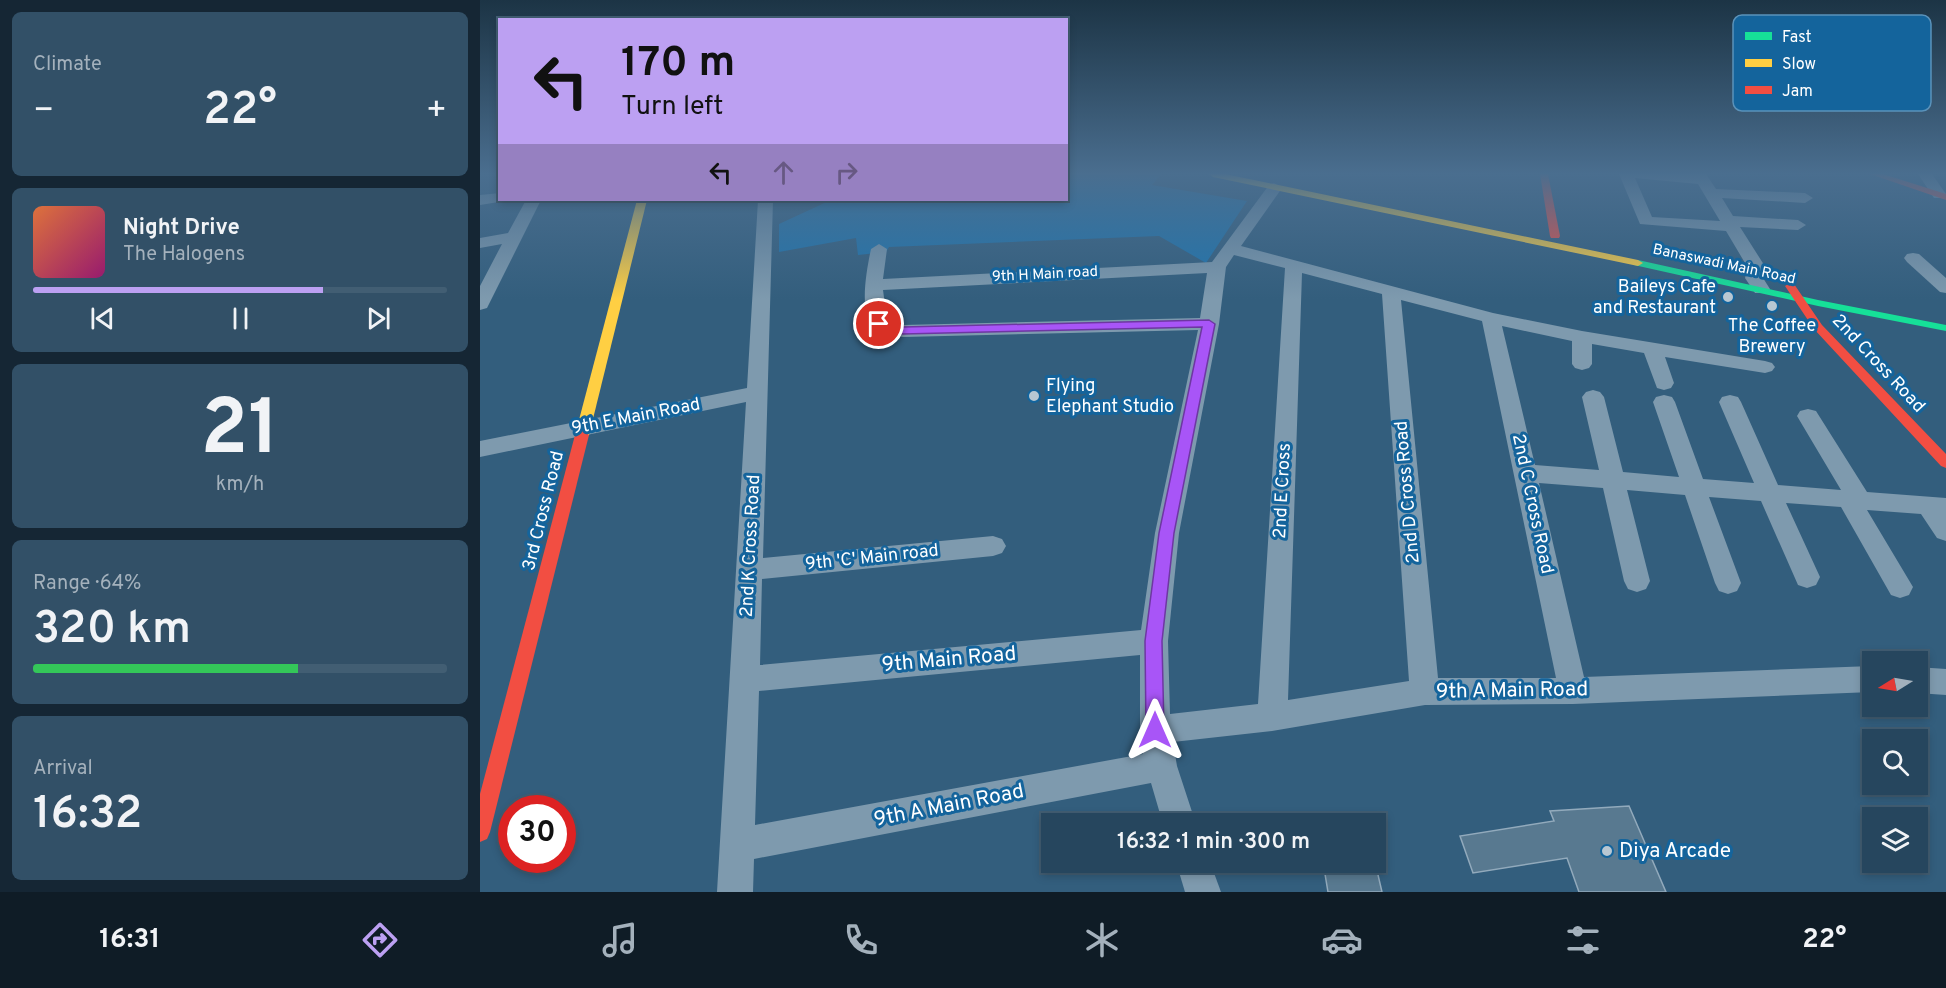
<!DOCTYPE html>
<html lang="en">
<head>
<meta charset="utf-8">
<style>
	:root { --surface:#26465e; --page:#325067; --text:#f1f3f6; --muted:#a4b1bc; --line:#425e73; --accent:#bca0f2 }
	body { margin:0; font-family:Overpass,sans-serif; background:var(--page); color:var(--text); height:100vh; display:flex; flex-direction:column; font-size:22px; white-space:nowrap }
	* { box-sizing:border-box; margin:0 }
	p { font-size:20px; color:var(--muted) }
	.icon { flex:none; width:33px; height:33px; fill:none; stroke:currentColor; stroke-width:2; stroke-linecap:round; stroke-linejoin:round }
	.map { position:relative; flex:1; overflow:hidden }
	.side { display:flex; flex-direction:column; gap:12px; padding:12px; background:#152634; width:480px }
	.side>* { flex:none }
	.guide { position:absolute; left:18px; top:18px; width:570px; height:183px; border-radius:0px; box-shadow:0 3px 9px #0003,0 0 0 2px var(--line); background:#bca0f2; color:#111; overflow:hidden }
	.needle { width:39px; rotate:259deg }
	.fabs { position:absolute; left:1382px; top:651px; display:grid; gap:12px }
	.fabs a { display:grid; place-items:center; width:66px; height:66px; border-radius:0px; background:var(--surface); box-shadow:0 3px 9px #0003,0 0 0 2px var(--line); font-size:30px }
	.speed { position:absolute; left:18px; top:795px; display:flex; gap:12px; font-size:30px; font-weight:700; text-align:center }
	.speed>* { display:grid; place-content:center; width:78px; height:78px; border-radius:50%; background:var(--surface); box-shadow:0 3px 9px #0003,0 0 0 2px var(--line); line-height:1 }
	.speed .limit { border:9px solid #d22; background:#fff; color:#111 }
	.pin { position:absolute; display:grid; place-items:center; width:51px; height:51px; color:#fff; margin:-26px; border:3px solid #fff; border-radius:50%; box-shadow:0 2px 6px #0007 }
	.me { position:absolute; width:66px; margin:-33px; rotate:0deg; stroke-linejoin:round; filter:drop-shadow(0 0 4px #0008) }
	.turn { display:flex; align-items:center; gap:21px; height:126px; padding:0 24px; font-size:27px }
	.turn .icon { width:78px; height:78px; stroke-width:2.5 }
	.turn b { display:block; font-size:42px; line-height:51px }
	.lanes { display:flex; align-items:center; height:57px; padding:0 24px; background:#0003; justify-content:center; gap:30px; direction:ltr }
	.lanes .off { opacity:.35 }
	.big { font-size:45px; font-weight:600; line-height:1.1 }
	.side .tile { flex:1; display:flex; flex-direction:column; justify-content:center; gap:9px; min-width:0; padding:0 21px; border-radius:9px; background:var(--page) }
	.side .dial { align-items:center; gap:0 }
	.dial b { font-size:78px; line-height:1 }
	.song { display:flex; align-items:center; gap:18px }
	.cover { width:72px; height:72px; border-radius:9px; background:linear-gradient(135deg,hsl(20 70% 55%),hsl(320 70% 35%)) }
	.played { height:6px; border-radius:3px; background:linear-gradient(90deg,var(--accent) 70%,var(--line) 70%) }
	.keys { display:flex; justify-content:space-around; direction:ltr }
	.heat { display:flex; justify-content:space-between; align-items:center; font-size:33px; direction:ltr }
	.charge { height:9px; border-radius:4px; background:linear-gradient(90deg,#34c759 64%,var(--line) 0) }
	.trip { position:absolute; left:561px; top:813px; width:345px; height:60px; border-radius:0px; background:var(--surface); box-shadow:0 3px 9px #0003,0 0 0 2px var(--line); font-weight:600; line-height:60px; text-align:center }
	.dock { display:flex; height:96px; justify-content:space-around; align-items:center; background:#0f1c26; color:var(--muted) }
	.dock .icon { width:42px; height:42px }
	.dock .on { color:var(--accent) }
	.dock b { font-size:27px; color:var(--text) }
	main { display:flex; flex:1; min-height:0 }
	.map>svg:first-child { display:block }
	.green { fill:#1f75ae }
	.building { fill:#587990; stroke:#92aabc; stroke-width:1.5 }
	.lines { fill:none; stroke-linecap:round; stroke-linejoin:round }
	.street { fill:#7e9aae; fill-rule:evenodd }
	.fast { fill:#16e098; fill-rule:evenodd }
	.slow { fill:#ffcf43; fill-rule:evenodd }
	.jam { fill:#f24e42; fill-rule:evenodd }
	.route { fill:#a855f7; stroke:#6d37a1; stroke-width:1.5 }
	.poi-dot { fill:#b8c7d2; stroke:#14649c; stroke-width:2 }
	.labels { text-anchor:middle; dominant-baseline:central; stroke-width:6; stroke-linejoin:round; paint-order:stroke }
	.far-street-label { font-size:15px; fill:#fff; stroke:#14649c }
	.poi-label { font-size:18px; fill:#fff; stroke:#14649c; text-anchor:end }
	.street-label { font-size:18px; fill:#fff; stroke:#14649c }
	.near-street-label { font-size:21px; fill:#fff; stroke:#14649c }
	.near-poi-label { font-size:21px; fill:#fff; stroke:#14649c; text-anchor:start }
	.key { fill:#14649c; stroke:#5a92ba; stroke-width:1.5 }
	.key-label { font-size:16px; fill:#fff }
</style>
</head>
<body>
<main>
<section class="side">
<div class="tile"><p>Climate</p>
<div class="heat"><a>−</a><b class="big">22°</b><a>+</a></div>
</div>
<div class="tile">
<div class="song"><i class="cover"></i><div><b>Night Drive</b><p>The Halogens</p></div></div>
<div class="played"></div>
<div class="keys"><svg class="icon" aria-label="previous" viewBox="0 0 24 24"><path d="M18 5L8 12l10 7zM5 5v14"/></svg><svg class="icon" aria-label="pause" viewBox="0 0 24 24"><path d="M8 5v14M16 5v14"/></svg><svg class="icon" aria-label="next" viewBox="0 0 24 24"><path d="M6 5l10 7-10 7zM19 5v14"/></svg></div>
</div>
<div class="tile dial"><b>21</b><p>km/h</p></div>
<div class="tile"><p>Range · 64%</p><b class="big">320 km</b><div class="charge"></div></div>
<div class="tile"><p>Arrival</p><b class="big">16:32</b></div>
</section>
<div class="map">
<svg width="1466" height="892" viewBox="0 0 1466 892">
	<rect width="100%" height="100%" fill="#335e7d"/>
	<!-- green -->
	<polygon class="green" points="587,174 681,174 672,185 767,201 726,263 679,236 409,247 406,252 378,255 376,238 299,252 299,224 351,200 586,200"/>
	<!-- building -->
	<g class="building">
		<polygon points="1149,806 1186,892 1099,892 1087,858 993,873 980,836 1074,821 1070,811"/>
		<polygon points="843,862 895,862 902,892 848,892"/>
	</g>
	<g class="lines">
		<!-- street -->
		<g class="street">
			<path d="M1139 174H1226L1236 189 1325 193 1333 198 1325 203 1242 198 1253 216 1318 220 1326 225 1318 230 1260 227 1286 268 1283 278 1290 289 1287 293H1275L1265 278 1268 268 1246 231 1160 224ZM1155 178 1218 184 1240 221 1172 217Z"/>
			<polygon points="1438,174 1452,174 1466,194 1464,198 1454,198"/>
			<path d="M794 183 802 188 761 246 1013 313 1102 331 1285 361 1292 363 1295 367 1292 371 1285 373 1185 357 1194 383 1191 388 1184 390 1177 388 1164 353 1112 344V364L1109 368 1102 370 1095 368 1092 364V341L1022 326 1055 465 1119 470 1102 397 1106 392 1113 390 1120 392 1124 397 1143 472 1199 477 1173 402 1176 397 1184 395 1192 397 1195 402 1223 479 1274 483 1239 402 1242 397 1250 395 1258 397 1261 402 1298 485 1361 490 1317 416 1320 411 1328 409 1336 411 1387 492 1466 498V541L1457 538 1441 514 1387 510 1433 587 1429 595 1420 598 1411 595 1361 507 1306 503 1340 577 1336 585 1327 588 1318 585 1281 501 1229 497 1261 583 1257 591 1248 594 1239 591 1235 583 1205 495 1147 490 1170 581 1166 589 1157 592 1148 589 1144 581 1123 488 1059 483 1104 677 1392 666V692L1093 704 945 705 792 731 693 742 697 766 716 824H683L671 783 274 859 273 892H237L266 402 0 457V441L267 388 278 200H293L283 558 513 536 522 539 526 546 522 553 513 556 282 579 280 665 661 630 675 533 718 330 423 337C414 335 403 335 396 330 377 317 387 268 391 249L399 244 407 249 403 279 732 262 789 185ZM754 255 805 268 778 704 690 714 688 641 699 533 739 324 746 267ZM727 273 720 318 423 325 407 320 403 290ZM822 273 902 294 929 681 808 700ZM921 300 1002 321 1076 678H958ZM660 655V730L663 754 275 825 279 691Z"/>
			<polygon points="20,193 20,200 27,200 25,201 0,205 0,195"/>
			<polygon points="46,200 61,200 7,308 0,310 0,286 22,244 0,248 0,238 28,233"/>
			<polygon points="1433,253 1439,254 1466,278 1466,293 1460,292 1427,262 1424,258 1427,254"/>
			<polygon points="1437,667 1466,669 1466,695 1437,693"/>
			<polygon points="696,862 730,862 741,892 705,892"/>
		</g>
		<!-- fast -->
		<polygon class="fast" points="1158,260 1338,300 1466,325 1466,331 1338,306 1154,265 1154,261"/>
		<!-- slow -->
		<g class="slow">
			<polygon points="729,174 745,174 1158,260 1163,263 1158,266 733,177"/>
			<polygon points="157,200 167,200 109,435 102,440 95,435"/>
		</g>
		<!-- jam -->
		<g class="jam">
			<polygon points="1060,174 1068,174 1080,236 1079,238 1071,238 1070,236"/>
			<polygon points="1390,174 1403,174 1466,194 1466,200"/>
			<polygon points="1310,283 1314,284 1342,325 1466,454 1466,468 1461,466 1334,329 1305,286"/>
			<polygon points="102,430 109,435 10,832 7,839 0,842 0,794 95,435"/>
		</g>
	</g>
	<!-- sky -->
	<linearGradient id="sky" x2="0" y2="1"><stop stop-color="#1c3445"/><stop offset="0.58" stop-color="#4a6e8f"/><stop offset="1" stop-color="#4a6e8f" stop-opacity="0"/></linearGradient>
	<rect width="1466" height="299" fill="url(#sky)"/>
	<!-- route -->
	<polygon class="route" points="729,320 735,324 694,533 682,641 684,730 681,736 675,739 668,736 666,730 665,641 679,533 722,327 423,334 402,331 393,324 399,321 423,327"/>
	<!-- markers -->
	<g class="poi-dot">
		<circle cx="1248" cy="297" r="6"/>
		<circle cx="1292" cy="306" r="6"/>
		<circle cx="554" cy="396" r="6"/>
		<circle cx="1127" cy="851" r="6"/>
	</g>
	<g class="labels">
		<!-- far-street labels -->
		<g class="far-street-label">
			<text transform="translate(1244 265) rotate(12)">Banaswadi Main Road</text>
			<text transform="translate(565 275) rotate(-3)">9th H Main road</text>
		</g>
		<!-- poi labels -->
		<g class="poi-label">
			<text x="1236" y="287">Baileys Cafe<tspan x="1236" dy="21">and Restaurant</tspan></text>
			<text x="1292" y="326" text-anchor="middle">The Coffee<tspan x="1292" dy="21">Brewery</tspan></text>
			<text x="566" y="386" text-anchor="start">Flying<tspan x="566" dy="21">Elephant Studio</tspan></text>
		</g>
		<!-- street labels -->
		<g class="street-label">
			<text transform="translate(1398 364) rotate(47)">2nd Cross Road</text>
			<text transform="translate(156 417) rotate(-11)">9th E Main Road</text>
			<text transform="translate(803 491) rotate(-87)">2nd E Cross</text>
			<text transform="translate(928 492) rotate(-95)">2nd D Cross Road</text>
			<text transform="translate(1052 504) rotate(78)">2nd C Cross Road</text>
			<text transform="translate(64 511) rotate(-76)">3rd Cross Road</text>
			<text transform="translate(271 546) rotate(-87)">2nd K Cross Road</text>
			<text transform="translate(392 558) rotate(-6)">9th 'C' Main road</text>
		</g>
		<!-- near-street labels -->
		<g class="near-street-label">
			<text transform="translate(469 660) rotate(-5)">9th Main Road</text>
			<text transform="translate(1032 691) rotate(-1)">9th A Main Road</text>
			<text transform="translate(469 806) rotate(-11)">9th A Main Road</text>
		</g>
		<!-- near-poi labels -->
		<g class="near-poi-label">
			<text x="1139" y="851">Diya Arcade</text>
		</g>
	</g>
	<!-- legend -->
	<rect x="1253" y="15" width="198" height="96" rx="9" class="key"/>
	<rect x="1265" y="32" width="27" height="8" fill="#16e098"/>
	<rect x="1265" y="59" width="27" height="8" fill="#ffcf43"/>
	<rect x="1265" y="86" width="27" height="8" fill="#f24e42"/>
	<g class="key-label">
		<text x="1302" y="42">Fast</text>
		<text x="1302" y="69">Slow</text>
		<text x="1302" y="96">Jam</text>
	</g>
</svg>
<div class="fabs">
<a><svg class="needle" viewBox="-14 -14 28 28"><path d="M0-13l5 13h-10z" fill="#e53935"/><path d="M0 13l5-13h-10z" fill="#a4b1bc"/></svg></a>
<a><svg class="icon" aria-label="search" viewBox="0 0 24 24"><circle cx="10" cy="10" r="6"/><path d="M15 15l6 6"/></svg></a>
<a><svg class="icon" aria-label="layers" viewBox="0 0 24 24"><path d="M12 4l9 5-9 5-9-5zM3 14l9 5 9-5"/></svg></a>
</div>
<div class="speed"><div class="limit">30</div></div>
<div class="pin" style="left:399px;top:324px;background:#d93025"><svg class="icon" aria-label="arrive" viewBox="0 0 24 24"><path d="M6 21V4h12l-3 4 3 4H6"/></svg></div>
<svg class="me" style="left:675px;top:730px" viewBox="-20 -20 40 40"><path d="M0-17L14 15 0 8-14 15z" fill="#a855f7" stroke="#fff" stroke-width="4"/></svg>
<div class="trip">16:32 · 1 min · 300 m</div>
<div class="guide">
<div class="turn"><svg class="icon" aria-label="left" viewBox="0 0 24 24"><path d="M17 20v-9H6M10 6l-5 5 5 5"/></svg><div><b>170 m</b>Turn left</div></div>
<div class="lanes"><svg class="icon" aria-label="left" viewBox="0 0 24 24"><path d="M17 20v-9H6M10 6l-5 5 5 5"/></svg><svg class="icon off" aria-label="ahead" viewBox="0 0 24 24"><path d="M12 20V5M6 11l6-6 6 6"/></svg><svg class="icon off" aria-label="right" viewBox="0 0 24 24"><path d="M7 20v-9h11M14 6l5 5-5 5"/></svg></div>
</div>
</div>
</main>
<nav class="dock">
<b>16:31</b>
<svg class="icon on" aria-label="directions" viewBox="0 0 24 24"><path d="M12 3l9 9-9 9-9-9zM9 14v-3h6M13 9l2 2-2 2"/></svg>
<svg class="icon" aria-label="music" viewBox="0 0 24 24"><path d="M9 18V5l10-2v13"/><circle cx="6" cy="18" r="3"/><circle cx="16" cy="16" r="3"/></svg>
<svg class="icon" aria-label="phone" viewBox="0 0 24 24"><path d="M5 4h4l2 5-3 2q2 4 5 5l2-3 5 2v4C11 20 4 13 5 4z"/></svg>
<svg class="icon" aria-label="climate" viewBox="0 0 24 24"><path d="M12 3v18M4 7l16 10M4 17L20 7"/></svg>
<svg class="icon" aria-label="car" viewBox="0 0 24 24"><path d="M5 17H2v-5l4-1 3-4h7l3 4 3 1v5h-3M9 17h6M6 11h13"/><circle cx="7" cy="17" r="2"/><circle cx="17" cy="17" r="2"/></svg>
<svg class="icon" aria-label="filters" viewBox="0 0 24 24"><path d="M4 7h16M4 17h16"/><circle cx="9" cy="7" r="2"/><circle cx="15" cy="17" r="2"/></svg>
<b>22°</b>
</nav>
</body>
</html>
